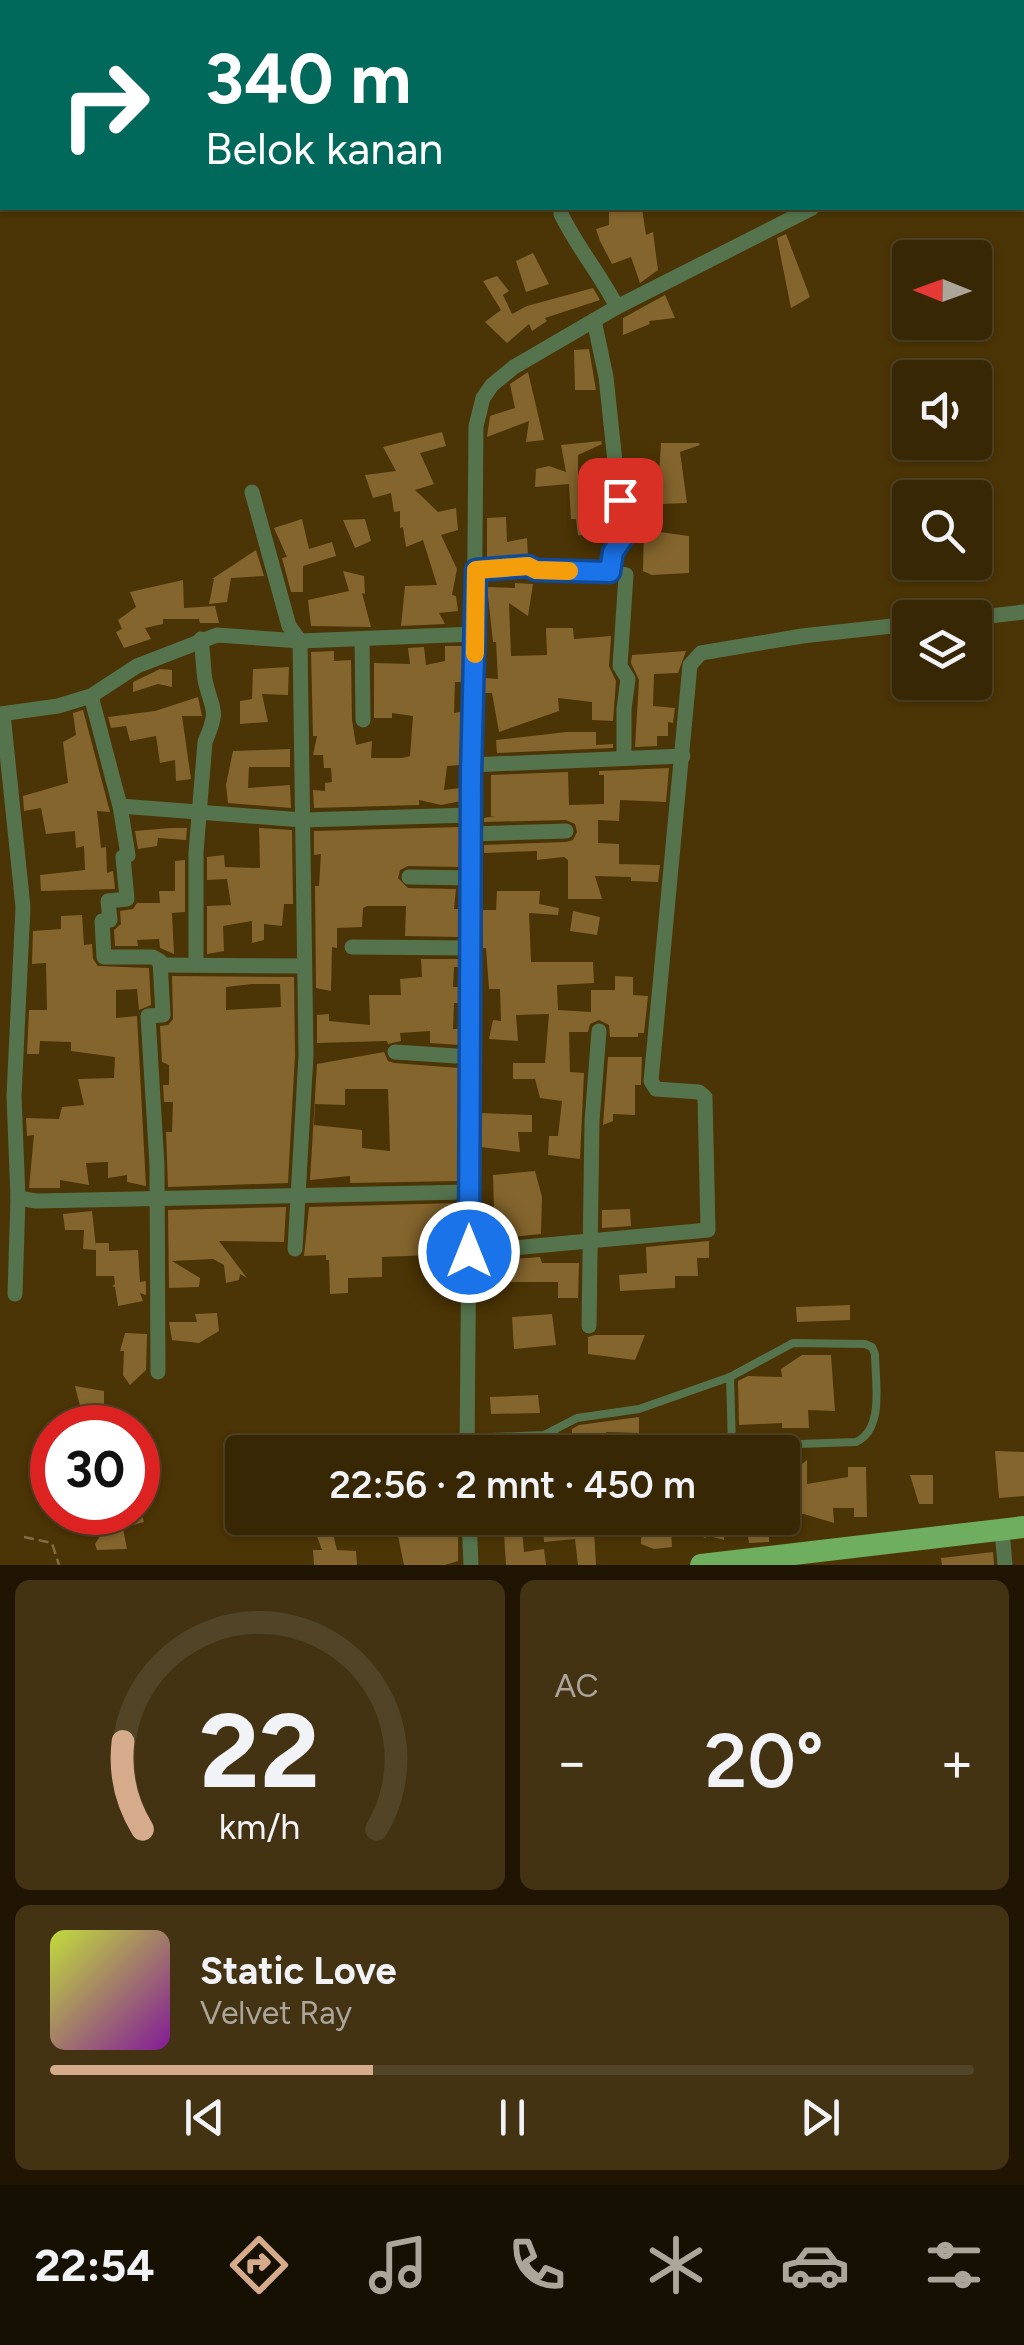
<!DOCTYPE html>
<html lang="id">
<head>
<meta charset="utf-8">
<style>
	:root { --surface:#382704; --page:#433313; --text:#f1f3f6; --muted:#aba59a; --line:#524426; --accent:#d6ab8b }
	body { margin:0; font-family:Figtree,sans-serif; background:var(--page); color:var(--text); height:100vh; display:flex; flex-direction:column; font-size:38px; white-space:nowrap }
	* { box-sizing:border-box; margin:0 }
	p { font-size:32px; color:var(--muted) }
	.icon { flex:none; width:55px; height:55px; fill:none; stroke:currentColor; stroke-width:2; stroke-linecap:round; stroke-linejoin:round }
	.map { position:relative; height:1565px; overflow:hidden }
	.sheet { display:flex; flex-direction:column; gap:15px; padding:15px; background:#1f1502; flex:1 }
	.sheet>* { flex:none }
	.top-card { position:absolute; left:0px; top:0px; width:1025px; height:210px; box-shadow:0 2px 8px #0004,0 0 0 2px var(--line); background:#00695c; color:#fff; overflow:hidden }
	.needle { width:65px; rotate:271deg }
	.buttons { position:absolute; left:892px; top:240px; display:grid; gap:20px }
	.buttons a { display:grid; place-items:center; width:100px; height:100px; border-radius:10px; background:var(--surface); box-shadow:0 2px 8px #0004,0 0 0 2px var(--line); font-size:50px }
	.speed { position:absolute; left:30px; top:1405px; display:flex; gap:20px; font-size:50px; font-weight:700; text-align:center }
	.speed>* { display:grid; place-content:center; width:130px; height:130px; border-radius:50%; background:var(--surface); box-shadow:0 2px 8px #0004,0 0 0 2px var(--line); line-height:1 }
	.speed .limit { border:15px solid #d22; background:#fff; color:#111 }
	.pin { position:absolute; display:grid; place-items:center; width:85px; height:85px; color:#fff; margin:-42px; border-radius:20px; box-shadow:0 5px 15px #0006 }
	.me { position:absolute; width:110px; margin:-55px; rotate:0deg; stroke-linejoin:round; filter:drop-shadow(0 0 8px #0008) }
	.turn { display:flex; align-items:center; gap:35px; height:210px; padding:0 40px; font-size:45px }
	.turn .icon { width:130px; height:130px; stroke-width:2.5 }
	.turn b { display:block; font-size:70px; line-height:85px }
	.big { font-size:75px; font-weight:600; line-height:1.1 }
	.sheet .tile { flex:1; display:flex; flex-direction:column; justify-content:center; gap:15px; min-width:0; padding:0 35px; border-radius:15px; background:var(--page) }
	.sheet .dial { align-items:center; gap:0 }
	.dial svg { height:260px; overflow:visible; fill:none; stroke:var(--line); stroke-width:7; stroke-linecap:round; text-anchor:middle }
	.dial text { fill:var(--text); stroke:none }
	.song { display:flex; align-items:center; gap:30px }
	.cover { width:120px; height:120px; border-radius:15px; background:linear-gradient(135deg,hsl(70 70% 55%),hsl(290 70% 35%)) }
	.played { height:10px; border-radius:5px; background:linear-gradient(90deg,var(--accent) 35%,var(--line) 35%) }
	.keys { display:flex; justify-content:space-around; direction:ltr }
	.heat { display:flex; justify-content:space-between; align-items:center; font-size:55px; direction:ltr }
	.sheet .tiles { flex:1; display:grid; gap:15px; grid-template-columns:1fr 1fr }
	.tile:last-child { grid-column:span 2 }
	.trip { position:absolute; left:225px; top:1435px; width:575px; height:100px; border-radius:10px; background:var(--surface); box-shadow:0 2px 8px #0004,0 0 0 2px var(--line); font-weight:600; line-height:100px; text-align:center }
	.dock { display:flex; height:160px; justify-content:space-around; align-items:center; background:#161002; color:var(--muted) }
	.dock .icon { width:70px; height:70px }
	.dock .current { color:var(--accent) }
	.dock b { font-size:45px; color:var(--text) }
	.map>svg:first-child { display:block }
	.building { fill:#84652d; fill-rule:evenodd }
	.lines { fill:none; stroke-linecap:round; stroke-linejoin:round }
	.path { stroke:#816c44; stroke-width:2.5; stroke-dasharray:10 5; stroke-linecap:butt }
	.lane { stroke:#55744e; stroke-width:8 }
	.street { stroke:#55744e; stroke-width:15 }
	.primary { stroke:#6eae5e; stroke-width:22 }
	.route-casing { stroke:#114b97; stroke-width:25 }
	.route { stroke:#1a73e8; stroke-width:18 }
	.slow { stroke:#f59e0b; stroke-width:18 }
</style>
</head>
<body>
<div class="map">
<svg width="1024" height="1565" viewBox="0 0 1024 1565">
	<rect width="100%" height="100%" fill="#4b3405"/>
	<!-- building -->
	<g class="building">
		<polygon points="609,208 642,208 646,235 653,232 658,270 640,283 631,257 612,264 600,241 596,229 609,225"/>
		<polygon points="786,234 810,297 791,308 777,238"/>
		<polygon points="533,253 549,284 526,292 516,261"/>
		<polygon points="497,276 509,291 503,295 512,314 527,306 593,288 600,300 545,318 547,321 532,331 529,324 507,343 485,322 501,310 483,281"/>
		<polygon points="665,295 675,318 649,321 650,324 623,335 623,318"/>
		<polygon points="589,349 596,390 575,390 574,350"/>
		<polygon points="528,372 544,440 526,442 529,421 487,437 490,416 515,408 510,384"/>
		<polygon points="442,432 446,446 420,453 434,484 415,490 438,512 456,508 458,530 441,535 457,569 452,595 456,596 458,611 439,613 445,624 401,626 405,586 437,585 423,540 406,547 403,527 400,528 400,511 394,512 391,493 373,498 365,475 396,471 383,447"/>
		<polygon points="601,441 602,444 578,455 578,476 594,482 579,483 589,484 592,503 590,536 578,535 576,519 571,519 569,484 535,487 536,469 549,466 566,472 561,445"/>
		<polygon points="661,443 699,443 700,445 680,452 687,503 636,505 636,519 628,478 659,476"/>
		<polygon points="506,517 507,542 527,538 528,555 487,558 487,518"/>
		<polygon points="302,519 309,549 332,542 336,556 303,566 303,592 291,592 282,558 287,557 274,528"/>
		<polygon points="365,519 371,541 355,548 343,520"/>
		<polygon points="644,530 689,536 689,573 652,575 643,571"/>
		<polygon points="256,550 264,576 231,578 227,602 209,604 214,579 212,579"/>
		<polygon points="343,571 364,576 365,594 362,593 371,627 311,626 308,600 349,591"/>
		<polygon points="183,580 184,608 215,606 219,623 200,623 199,619 163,619 163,624 145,628 151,639 124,648 116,632 122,629 118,620 136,607 130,592"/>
		<polygon points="515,583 533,584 528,616 509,603 511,656 547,655 546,628 573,628 574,639 611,636 609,666 616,681 613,721 592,720 592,702 558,698 559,711 499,732 492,693 485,693 485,678 498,679 496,642 493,642 487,587 515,588"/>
		<polygon points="445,646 463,646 462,682 455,682 454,713 460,712 462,759 460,765 447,766 444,790 460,788 461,801 441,805 419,800 419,805 314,808 313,790 325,791 325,783 332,782 331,768 324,768 323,755 313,755 317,736 313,736 311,652 334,651 334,661 351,660 352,720 356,745 372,741 371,758 402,758 410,756 413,716 392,713 392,718 374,718 374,663 410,664 408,648 424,647 426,665 445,661"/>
		<polygon points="686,651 678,673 654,674 653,706 675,708 673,723 668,722 668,736 657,736 657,746 635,747 639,680 631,663 632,655"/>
		<polygon points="289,667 288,695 262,694 268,722 240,724 240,701 252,699 253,669"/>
		<polygon points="160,669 172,670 172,687 158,684 133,692 133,682"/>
		<polygon points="198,697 202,716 182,716 191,779 176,781 175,760 160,763 156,736 130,741 126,726 111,728 108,717 155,711"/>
		<polygon points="83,710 109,808 110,812 97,811 101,848 106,847 107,873 113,871 115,889 41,891 40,875 85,870 84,846 76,848 75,831 46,834 41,808 24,811 23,796 68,783 63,742 76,735 73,713"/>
		<polygon points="566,732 596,732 596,745 613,744 613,748 497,753 496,740"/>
		<polygon points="290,749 290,767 249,767 248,788 290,785 291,808 228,803 226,785 233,751"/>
		<polygon points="669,768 666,802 620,800 619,821 598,820 598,843 619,844 619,864 660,865 658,882 631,881 631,877 595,876 602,899 568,899 568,860 564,857 537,860 537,851 484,853 484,845 566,842 573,840 577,832 575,824 566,820 484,822 484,818 495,816 491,816 491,775 568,772 569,805 604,804 604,775 599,775 599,771"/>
		<polygon points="461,827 460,867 408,866 400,870 398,878 408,888 456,889 454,909 460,909 460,937 405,936 406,906 367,906 363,908 362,927 337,928 337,948 332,947 331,991 316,988 315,886 319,886 321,854 314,855 314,831"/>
		<polygon points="170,828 187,828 186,840 158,838 157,846 138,849 135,831"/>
		<polygon points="259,828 292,830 293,904 284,904 282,926 264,924 264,940 252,943 252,921 223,926 224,951 207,954 207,906 231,905 227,879 207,880 207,857 224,855 225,867 260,868"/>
		<polygon points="185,860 185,912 172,913 174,954 160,948 159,939 137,940 138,946 115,946 114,930 121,924 120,911 133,909 137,903 160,903 159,891 175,891 175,861"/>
		<polygon points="497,891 540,891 539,904 559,908 558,915 529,913 531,962 593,962 594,983 557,985 558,1010 591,1012 591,990 615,990 615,976 633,977 633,995 648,996 644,1033 638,1033 638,1037 610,1037 609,1025 599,1020 590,1024 588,1032 569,1032 570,1072 584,1073 580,1159 548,1155 549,1136 558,1136 562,1101 540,1098 535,1079 513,1079 513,1063 545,1063 549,1014 516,1015 518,1041 489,1039 493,1020 501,1021 500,989 489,989 486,948 483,948 483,910 496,910"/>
		<polygon points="573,911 600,917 597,935 570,931"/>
		<polygon points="82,915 84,945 92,944 93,959 98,966 149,968 151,1005 139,1010 137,989 116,990 116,1018 137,1016 146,1186 127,1182 127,1175 108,1178 108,1162 86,1163 89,1185 60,1180 60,1188 29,1188 34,1135 27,1136 26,1118 59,1119 62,1107 84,1105 78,1079 114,1078 115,1057 71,1051 71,1042 40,1041 39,1054 27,1054 29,1010 47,1010 46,963 32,964 33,931 61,929 61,916"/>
		<polygon points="421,959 458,959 458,967 454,967 453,987 460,987 460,1003 454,1003 453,1029 459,1029 459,1045 430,1043 430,1031 400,1033 401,1041 388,1044 387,1041 317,1043 317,1015 329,1014 329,1021 370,1025 369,995 401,995 400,979 422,977"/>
		<path d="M172 976 294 977 295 1055 288 1183 168 1187 166 1132H172L173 1102H164L163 1085H169V1065L162 1062 160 1026 168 1025 173 1019ZM252 984H280L281 1007 226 1010V987Z"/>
		<path d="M384 1052 388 1061 394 1063 459 1068 458 1181 350 1183V1176L310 1180 317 1064ZM345 1089H388L390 1151 362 1148V1130L314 1125 315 1104 345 1105Z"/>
		<polygon points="608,1057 642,1057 641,1085 635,1085 635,1115 613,1114 613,1121 603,1125"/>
		<polygon points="481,1113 532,1115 532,1132 518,1132 520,1152 481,1147"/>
		<polygon points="535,1171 542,1197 541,1234 480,1240 480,1209 494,1209 493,1175"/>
		<polygon points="458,1203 458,1220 453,1220 453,1254 382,1257 382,1277 348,1278 348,1293 330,1294 329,1260 326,1260 326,1255 304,1256 309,1207"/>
		<polygon points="286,1207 284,1242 219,1241 247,1278 240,1274 239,1280 226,1283 224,1265 213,1259 172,1261 200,1278 199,1287 169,1288 168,1210"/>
		<polygon points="630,1209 631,1226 602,1228 602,1210"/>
		<polygon points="92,1211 96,1247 96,1243 109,1243 109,1251 138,1250 140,1282 146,1281 146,1295 140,1293 143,1301 118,1306 115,1287 112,1286 115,1284 114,1276 96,1276 96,1250 83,1249 84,1230 65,1230 63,1214"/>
		<polygon points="709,1241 709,1258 697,1258 698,1276 675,1276 675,1288 620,1291 619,1275 647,1273 646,1247"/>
		<polygon points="540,1257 542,1263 579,1263 578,1298 558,1298 558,1282 496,1282 494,1268 513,1267 513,1259"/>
		<polygon points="850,1305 850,1320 797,1322 796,1307"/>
		<polygon points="217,1313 219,1331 199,1343 172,1340 169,1322 197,1322 195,1314"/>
		<polygon points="552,1314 556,1345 514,1349 512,1317"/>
		<polygon points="125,1333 147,1334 146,1370 130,1385 123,1375 124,1351 120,1351"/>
		<polygon points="595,1335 645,1335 635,1360 588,1354 588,1337"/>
		<polygon points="802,1355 831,1355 835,1411 808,1410 809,1428 782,1428 782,1423 739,1425 738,1381 748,1376 782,1377 781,1369"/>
		<polygon points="75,1386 104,1391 104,1405 81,1410"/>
		<polygon points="538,1395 540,1413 491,1414 490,1397"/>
		<polygon points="639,1417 639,1433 606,1432 607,1437 572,1435 572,1429 579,1425"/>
		<polygon points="995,1451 1024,1452 1024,1496 999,1498"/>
		<polygon points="807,1460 807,1484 848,1477 848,1467 866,1467 867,1517 854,1517 854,1508 833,1508 834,1523 804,1514 782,1517 782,1479"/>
		<polygon points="910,1475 933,1475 933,1504 919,1504"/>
		<polygon points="102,1512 141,1512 144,1522 123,1528 127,1549 97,1550 95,1544 106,1527"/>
		<polygon points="329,1518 337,1550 356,1551 357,1565 314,1565 313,1550 322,1550 311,1520"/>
		<polygon points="438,1518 458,1518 458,1561 445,1565 404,1565 395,1521 438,1520"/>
		<polygon points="503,1518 521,1518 524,1552 544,1549 546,1565 506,1565"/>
		<polygon points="543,1518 725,1518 725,1522 748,1522 748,1518 783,1518 783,1534 769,1534 769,1542 749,1543 748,1537 724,1537 724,1540 706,1535 706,1538 671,1528 672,1547 654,1549 641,1544 641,1531 616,1524 618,1535 594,1531 596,1565 578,1565 575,1539 544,1542"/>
		<polygon points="993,1552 994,1565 942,1565 941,1558"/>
	</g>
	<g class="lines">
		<!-- path -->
		<polyline class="path" points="24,1537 52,1543 59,1565"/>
		<!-- lane -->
		<g class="lane">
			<polyline points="730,1377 732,1446"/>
			<polyline points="554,1430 556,1452"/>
			<path d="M467 1438 544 1435 577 1418 639 1409 730 1377 793 1343 865 1344 872 1347 875 1354C875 1380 885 1429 856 1442L561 1452"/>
		</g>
		<!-- street -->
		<g class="street">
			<polyline points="1022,95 1024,94"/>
			<path d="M561 214C577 247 600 274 617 307"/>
			<polyline points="594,320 606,377 618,490 626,524 624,538 613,552 609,572"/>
			<polyline points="252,492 289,626 300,641 306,1055 295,1249"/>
			<polyline points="476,570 527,566 536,570 609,572 626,575 620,666 628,679 624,709 624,758"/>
			<polyline points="972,618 1024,612"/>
			<polyline points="362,639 363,720"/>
			<polyline points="91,696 120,806 128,855 123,857 127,899 108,901 110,920 102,921 104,957 153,957 160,961 163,1015 148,1016 157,1165 158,1372"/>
			<polyline points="0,714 58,706 91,696 137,666 217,635 300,641 475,634"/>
			<polyline points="3,714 23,907 14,1096 18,1198 15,1294"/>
			<polyline points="471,765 683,756"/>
			<polyline points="120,806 302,820 471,815"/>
			<polyline points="471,834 566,831"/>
			<polyline points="409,877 472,878"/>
			<polyline points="352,947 471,948"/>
			<polyline points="160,965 304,966"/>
			<path d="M196 965V852L205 742C220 707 212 712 205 680 203 667 203 652 201 639"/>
			<polyline points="395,1052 471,1057"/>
			<polyline points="18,1198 36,1201 468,1192"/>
			<polyline points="469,1252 708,1230 705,1097 699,1092 656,1089 651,1081 690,665 701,653 802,636 910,624"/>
			<polyline points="589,1326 592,1121 599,1031"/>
			<polyline points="467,1452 476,426 483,398 492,385 514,367 617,307 812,208"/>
			<polyline points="469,1518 471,1565"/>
			<polyline points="1002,1530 1005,1565"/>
		</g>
		<!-- primary -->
		<polyline class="primary" points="701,1565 1024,1527"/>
	</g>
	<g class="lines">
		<!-- route casing -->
		<g class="route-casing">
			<polyline id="route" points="469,1252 471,777 476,570 528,566 536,570 610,572 613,552 626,533 620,500"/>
		</g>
		<!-- route -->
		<use href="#route" class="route"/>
		<!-- slow -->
		<polyline class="slow" points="475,654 476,570 528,566 536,570 569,571"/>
	</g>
</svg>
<div class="buttons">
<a><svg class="needle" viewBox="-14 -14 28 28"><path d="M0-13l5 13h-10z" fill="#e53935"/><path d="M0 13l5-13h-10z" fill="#aba59a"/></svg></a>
<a><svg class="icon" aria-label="sound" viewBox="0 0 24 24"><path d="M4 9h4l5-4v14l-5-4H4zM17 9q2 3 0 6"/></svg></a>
<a><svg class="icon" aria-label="search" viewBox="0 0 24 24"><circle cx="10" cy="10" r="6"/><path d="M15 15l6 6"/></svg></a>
<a><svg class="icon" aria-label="layers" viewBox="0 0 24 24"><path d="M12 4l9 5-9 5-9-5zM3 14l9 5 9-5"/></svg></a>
</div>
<div class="speed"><div class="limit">30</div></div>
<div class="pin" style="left:620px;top:500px;background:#d93025"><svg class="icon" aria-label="arrive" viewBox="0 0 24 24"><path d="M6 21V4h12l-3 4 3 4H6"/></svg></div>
<svg class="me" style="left:469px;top:1252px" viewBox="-20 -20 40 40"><circle r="17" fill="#1a73e8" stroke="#fff" stroke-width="3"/><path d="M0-11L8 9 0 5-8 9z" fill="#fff"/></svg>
<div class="trip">22:56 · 2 mnt · 450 m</div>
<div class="top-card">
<div class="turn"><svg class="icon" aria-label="right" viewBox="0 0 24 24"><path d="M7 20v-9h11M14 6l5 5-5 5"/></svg><div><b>340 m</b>Belok kanan</div></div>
</div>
</div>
<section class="sheet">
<div class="tiles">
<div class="tile dial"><svg viewBox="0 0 100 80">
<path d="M14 69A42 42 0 1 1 86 69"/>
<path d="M14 69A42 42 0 0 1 8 42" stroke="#d6ab8b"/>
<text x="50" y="56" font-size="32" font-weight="700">22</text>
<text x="50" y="72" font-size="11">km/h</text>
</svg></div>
<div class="tile"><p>AC</p>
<div class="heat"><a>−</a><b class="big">20°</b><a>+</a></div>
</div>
<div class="tile">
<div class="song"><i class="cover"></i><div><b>Static Love</b><p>Velvet Ray</p></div></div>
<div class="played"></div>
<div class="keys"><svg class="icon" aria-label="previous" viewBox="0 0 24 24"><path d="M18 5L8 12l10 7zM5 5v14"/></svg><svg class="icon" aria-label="pause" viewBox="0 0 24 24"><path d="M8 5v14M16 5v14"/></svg><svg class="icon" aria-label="next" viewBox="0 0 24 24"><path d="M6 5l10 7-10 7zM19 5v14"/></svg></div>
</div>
</div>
</section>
<nav class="dock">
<b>22:54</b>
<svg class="icon current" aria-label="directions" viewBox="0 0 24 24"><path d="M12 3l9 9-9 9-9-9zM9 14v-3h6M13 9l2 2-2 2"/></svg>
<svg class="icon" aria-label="music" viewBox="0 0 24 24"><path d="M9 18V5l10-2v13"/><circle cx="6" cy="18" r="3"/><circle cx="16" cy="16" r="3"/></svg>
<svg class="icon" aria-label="phone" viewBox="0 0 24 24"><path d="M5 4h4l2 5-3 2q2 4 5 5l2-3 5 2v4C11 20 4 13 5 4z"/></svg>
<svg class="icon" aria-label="climate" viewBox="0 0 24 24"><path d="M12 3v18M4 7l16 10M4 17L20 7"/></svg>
<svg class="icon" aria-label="car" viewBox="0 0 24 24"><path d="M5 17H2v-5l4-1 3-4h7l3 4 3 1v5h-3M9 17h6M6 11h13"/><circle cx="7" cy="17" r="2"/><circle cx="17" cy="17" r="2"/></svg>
<svg class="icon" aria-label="filters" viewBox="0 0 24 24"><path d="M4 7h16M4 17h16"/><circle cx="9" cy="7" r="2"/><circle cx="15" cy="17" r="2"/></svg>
</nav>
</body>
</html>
